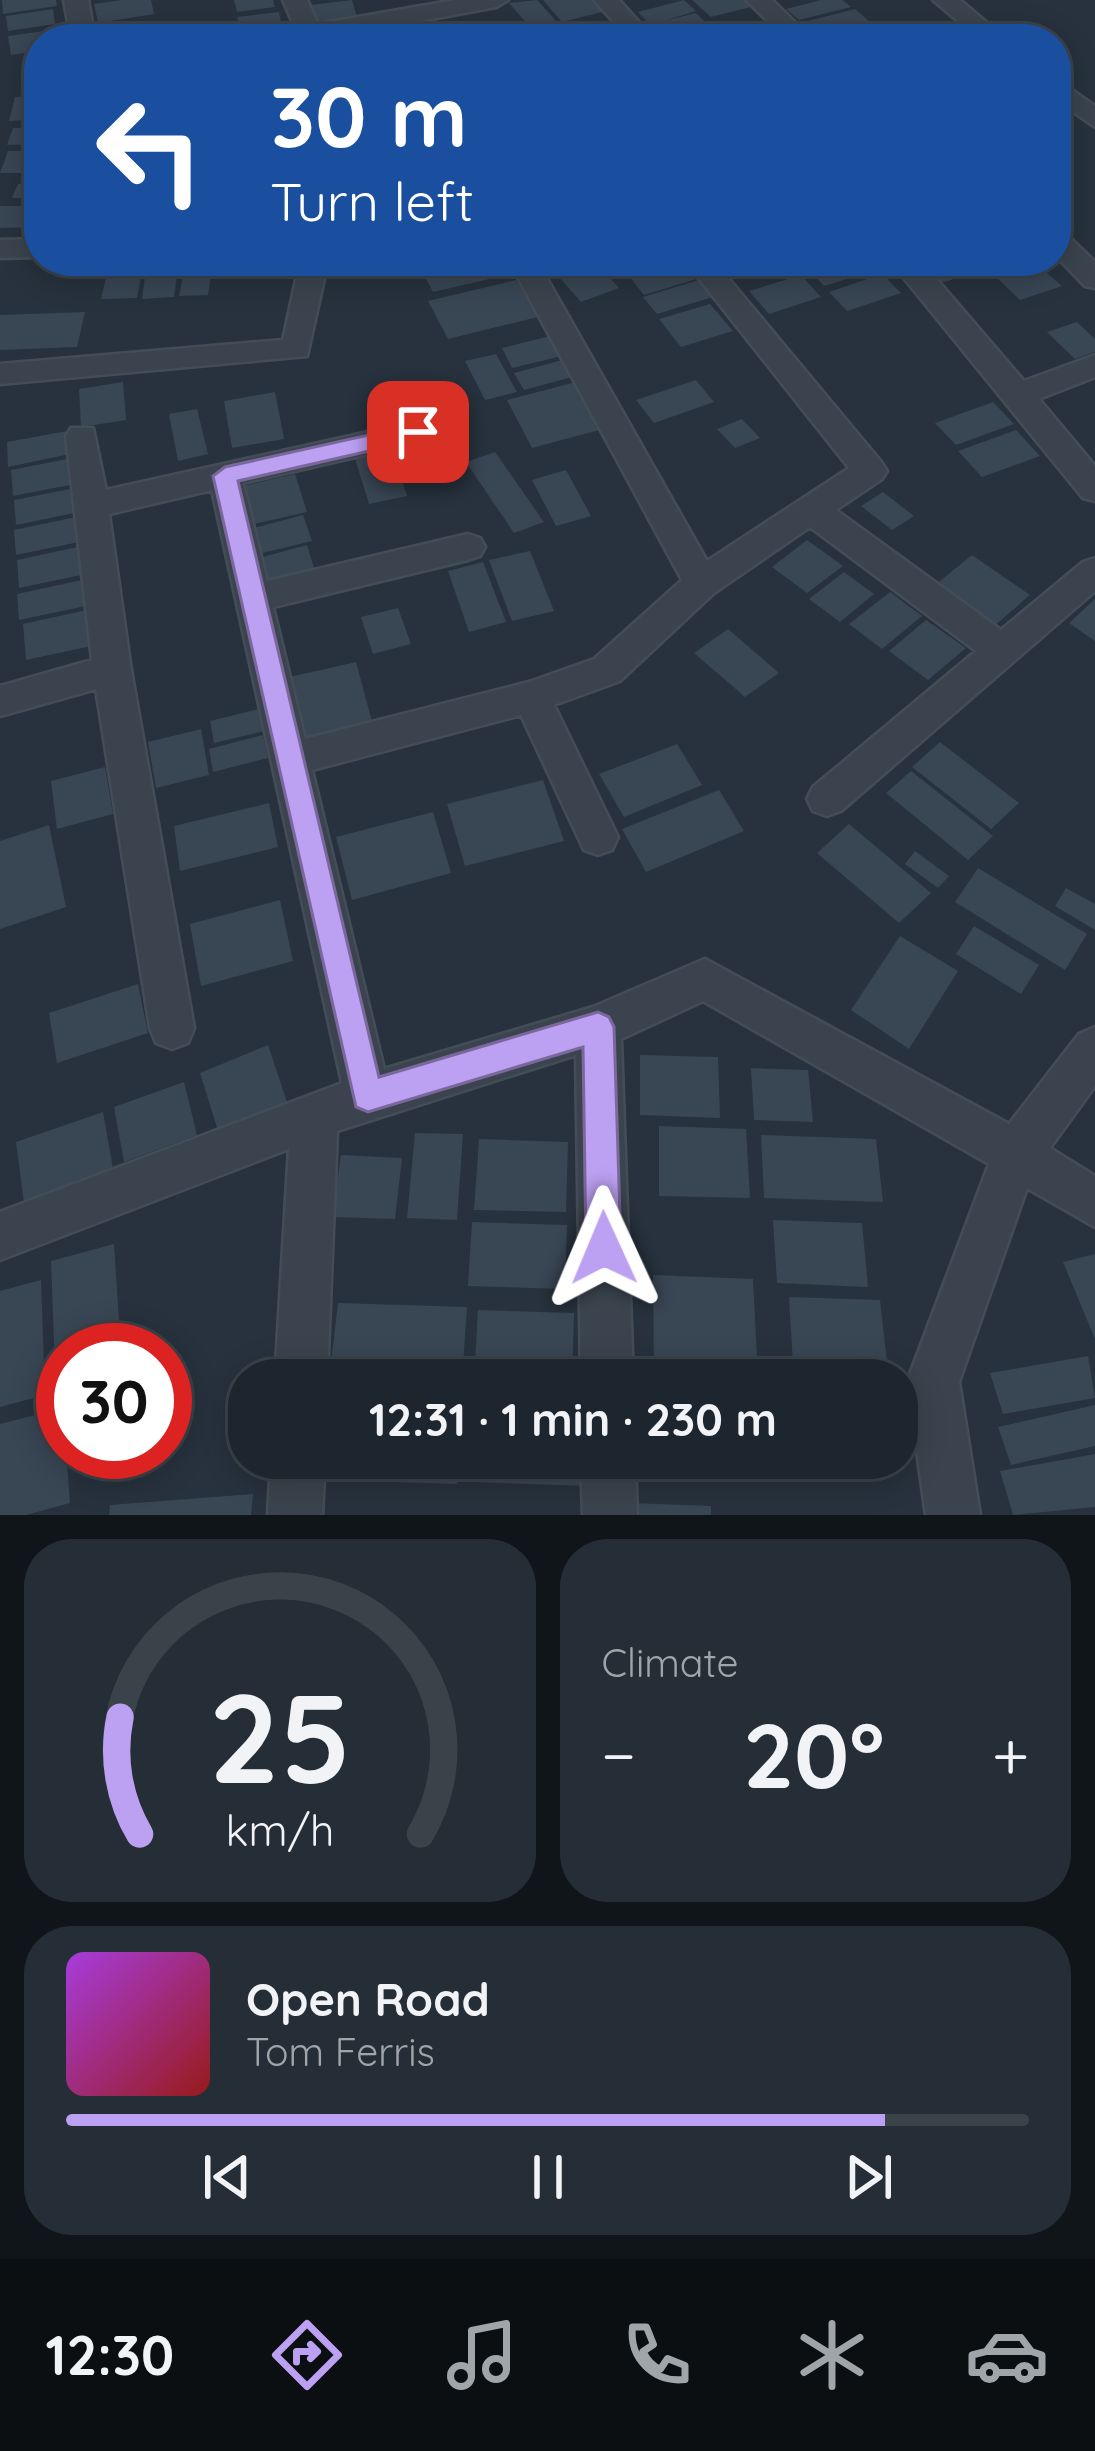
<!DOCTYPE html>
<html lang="en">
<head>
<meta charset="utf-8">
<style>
	:root { --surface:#1d262e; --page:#252e36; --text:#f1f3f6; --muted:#a0a5aa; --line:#3b434a; --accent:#bca0f2 }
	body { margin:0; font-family:Quicksand,sans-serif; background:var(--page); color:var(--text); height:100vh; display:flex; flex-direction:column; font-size:45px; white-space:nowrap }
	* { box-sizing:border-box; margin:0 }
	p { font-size:39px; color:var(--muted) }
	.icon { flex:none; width:66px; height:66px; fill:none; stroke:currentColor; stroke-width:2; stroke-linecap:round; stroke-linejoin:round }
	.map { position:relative; height:1515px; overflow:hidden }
	.details { display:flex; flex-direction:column; gap:24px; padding:24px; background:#101519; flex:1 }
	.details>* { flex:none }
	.guide { position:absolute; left:24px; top:24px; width:1047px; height:252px; border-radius:48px; box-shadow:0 6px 30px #0003,0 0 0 3px var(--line); background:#1a4fa0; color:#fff; overflow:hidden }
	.speed { position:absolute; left:36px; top:1323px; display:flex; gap:24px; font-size:60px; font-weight:700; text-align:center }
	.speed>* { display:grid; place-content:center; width:156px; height:156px; border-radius:50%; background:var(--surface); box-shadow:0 6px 30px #0003,0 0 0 3px var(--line); line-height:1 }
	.speed .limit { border:18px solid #d22; background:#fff; color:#111 }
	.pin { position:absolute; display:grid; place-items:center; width:102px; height:102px; color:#fff; margin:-51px; border-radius:24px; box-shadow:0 6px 18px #0006 }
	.me { position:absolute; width:132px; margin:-66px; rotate:359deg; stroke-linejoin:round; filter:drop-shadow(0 0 9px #0008) }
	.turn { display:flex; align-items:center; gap:42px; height:252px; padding:0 48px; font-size:54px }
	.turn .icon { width:156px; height:156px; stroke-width:2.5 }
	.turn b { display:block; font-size:84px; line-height:102px }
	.big { font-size:90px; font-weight:700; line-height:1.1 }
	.details .widget { flex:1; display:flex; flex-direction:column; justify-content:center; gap:18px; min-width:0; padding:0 42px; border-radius:48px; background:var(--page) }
	.details .dial { align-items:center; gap:0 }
	.dial svg { height:312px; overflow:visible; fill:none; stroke:var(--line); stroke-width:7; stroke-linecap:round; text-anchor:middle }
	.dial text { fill:var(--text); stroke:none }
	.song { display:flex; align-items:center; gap:36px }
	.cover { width:144px; height:144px; border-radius:18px; background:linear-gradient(135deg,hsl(280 70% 55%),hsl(0 70% 35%)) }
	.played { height:12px; border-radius:6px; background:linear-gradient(90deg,var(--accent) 85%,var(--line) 85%) }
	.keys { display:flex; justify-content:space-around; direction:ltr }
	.heat { display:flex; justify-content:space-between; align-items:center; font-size:66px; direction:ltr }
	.details .tiles { flex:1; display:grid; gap:24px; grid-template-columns:1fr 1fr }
	.widget:last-child { grid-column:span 2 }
	.trip { position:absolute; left:228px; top:1359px; width:690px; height:120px; border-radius:48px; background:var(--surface); box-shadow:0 6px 30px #0003,0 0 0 3px var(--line); font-weight:700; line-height:120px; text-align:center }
	.tab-bar { display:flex; height:192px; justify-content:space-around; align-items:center; background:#0c0f12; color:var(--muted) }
	.tab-bar .icon { width:84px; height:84px }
	.tab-bar .on { color:var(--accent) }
	.tab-bar b { font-size:54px; color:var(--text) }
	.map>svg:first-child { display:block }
	.building { fill:#394654 }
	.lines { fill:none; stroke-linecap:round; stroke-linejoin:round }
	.street-casing { stroke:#444d57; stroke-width:5 }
	.street { fill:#3b444e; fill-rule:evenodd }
	.route { fill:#bca0f2; stroke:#7a689d; stroke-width:3 }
</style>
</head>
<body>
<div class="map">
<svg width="1095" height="1515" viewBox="0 0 1095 1515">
	<rect width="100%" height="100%" fill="#27323e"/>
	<!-- building -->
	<g class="building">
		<polygon points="2,0 56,0 57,6 3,14"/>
		<polygon points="122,0 151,0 154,14 98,23 94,4"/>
		<polygon points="234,0 273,0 275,7 237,12"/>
		<polygon points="352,0 357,17 315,23 310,5"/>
		<polygon points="537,0 557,22 531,28 509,3"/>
		<polygon points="543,0 595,0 606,11 562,22"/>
		<polygon points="684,0 696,11 664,21 696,13 707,24 661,36 638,12"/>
		<polygon points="692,0 743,0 751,7 711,17"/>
		<polygon points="821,0 842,0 851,7 799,20 786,9"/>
		<polygon points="53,9 55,24 8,31 6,16"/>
		<polygon points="855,9 870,22 819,35 804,22"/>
		<polygon points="279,12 282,28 241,33 237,17"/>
		<polygon points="708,26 721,39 664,39 663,37"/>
		<polygon points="553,27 565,39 509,39 509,37"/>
		<polygon points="767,28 779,39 728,39 728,37"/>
		<polygon points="60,29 62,39 39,39 39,51 11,55 8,36"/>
		<polygon points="39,96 39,119 9,121 15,97"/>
		<polygon points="13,128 39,128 39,144 7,145"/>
		<polygon points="8,151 39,151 32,173 0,173"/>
		<polygon points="18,184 39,184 39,198 12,198"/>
		<polygon points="0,206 39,206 35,227 0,228"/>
		<polygon points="110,261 144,261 137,298 101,299"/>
		<polygon points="147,261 179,261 174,297 142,299"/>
		<polygon points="186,261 213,261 208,295 179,296"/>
		<polygon points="475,261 504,261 511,274 433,292 423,273"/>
		<polygon points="619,261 673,261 674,262 630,275"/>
		<polygon points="684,261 703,277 644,295 630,277"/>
		<polygon points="822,261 872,261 879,269 824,286 805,266"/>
		<polygon points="926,261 985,261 991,267 935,285 915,264"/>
		<polygon points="1034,262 1062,286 1020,300 994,275"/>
		<polygon points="598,264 619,288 581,302 559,277"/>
		<polygon points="882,274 901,293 847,311 829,292"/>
		<polygon points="801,275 821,297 769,314 749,291"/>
		<polygon points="516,280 538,317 448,339 428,301"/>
		<polygon points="699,280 713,297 657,314 643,297"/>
		<polygon points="710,304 733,331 681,347 659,319"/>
		<polygon points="85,312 77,347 0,350 0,315"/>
		<polygon points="1077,322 1095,339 1095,352 1075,359 1047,332"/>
		<polygon points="550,336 562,356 512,368 502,348"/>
		<polygon points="496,354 517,392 485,400 465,361"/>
		<polygon points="566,359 576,376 524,390 514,373"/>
		<polygon points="696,380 714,402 654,423 636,400"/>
		<polygon points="123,382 126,420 81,427 79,389"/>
		<polygon points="576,382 603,429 532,448 507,400"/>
		<polygon points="275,392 284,439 232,448 224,401"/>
		<polygon points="993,402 1014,424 956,445 935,423"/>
		<polygon points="197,409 208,454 178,461 169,414"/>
		<polygon points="742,419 760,438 735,448 717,429"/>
		<polygon points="1016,430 1040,456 982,477 958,451"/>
		<polygon points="67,431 70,454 8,467 7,442"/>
		<polygon points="390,444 407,496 369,504 353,452"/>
		<polygon points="495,452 544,522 514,533 466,462"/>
		<polygon points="72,458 75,484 13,496 11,470"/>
		<polygon points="566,470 591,516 556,526 532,480"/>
		<polygon points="295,474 307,512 249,525 239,487"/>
		<polygon points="75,488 79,512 16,525 14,500"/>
		<polygon points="883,492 914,516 892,530 861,506"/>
		<polygon points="303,515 312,541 258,554 250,529"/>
		<polygon points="76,517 79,542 16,555 14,530"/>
		<polygon points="807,540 843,566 807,593 772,567"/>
		<polygon points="307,545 317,578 268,591 259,558"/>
		<polygon points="82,546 86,574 19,588 17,560"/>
		<polygon points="530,551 554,611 512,621 489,560"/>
		<polygon points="972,555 1030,595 993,627 935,585"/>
		<polygon points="483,562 506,622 469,632 448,571"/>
		<polygon points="844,572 874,594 840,622 809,599"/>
		<polygon points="82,580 86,606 19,620 17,594"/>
		<polygon points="890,592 922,616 882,649 849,624"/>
		<polygon points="1095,599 1095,641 1069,623"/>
		<polygon points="398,608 411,644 373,654 361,617"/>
		<polygon points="91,609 96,645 26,660 23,624"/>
		<polygon points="926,620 966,648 928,680 889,651"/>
		<polygon points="728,629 779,673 745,697 694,653"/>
		<polygon points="356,662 374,729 300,747 285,678"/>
		<polygon points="259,709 264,731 214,743 210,721"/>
		<polygon points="201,729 209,775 156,788 148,742"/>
		<polygon points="263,735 268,758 213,772 209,749"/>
		<polygon points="940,742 1019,803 991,829 912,767"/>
		<polygon points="677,744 702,785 624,817 599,774"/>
		<polygon points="105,767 113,814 57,829 51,781"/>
		<polygon points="911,771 993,836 968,860 886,793"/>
		<polygon points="543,780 564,841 465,866 447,804"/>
		<polygon points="719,790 744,831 646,872 622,829"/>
		<polygon points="269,803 278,847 180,871 174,826"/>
		<polygon points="433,812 451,873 352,900 336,837"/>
		<polygon points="849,824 931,893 899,923 817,853"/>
		<polygon points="49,825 66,907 0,929 0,841"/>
		<polygon points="915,851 949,876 938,888 905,864"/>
		<polygon points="978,868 1087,934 1065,970 955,902"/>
		<polygon points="1066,888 1095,904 1095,930 1055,906"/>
		<polygon points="280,900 293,961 201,986 190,924"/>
		<polygon points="974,926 1039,965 1021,994 956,954"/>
		<polygon points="900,936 958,971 909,1049 851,1010"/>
		<polygon points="138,984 148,1033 57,1063 49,1013"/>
		<polygon points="268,1045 288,1105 219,1134 200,1073"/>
		<polygon points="640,1055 718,1057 720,1118 640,1115"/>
		<polygon points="751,1068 808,1070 813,1122 754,1120"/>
		<polygon points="184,1082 197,1135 124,1162 114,1107"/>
		<polygon points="103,1112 115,1180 25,1211 16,1142"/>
		<polygon points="659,1126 746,1129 750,1198 659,1196"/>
		<polygon points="415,1133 463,1134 457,1220 407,1218"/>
		<polygon points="761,1135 876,1139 883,1202 764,1198"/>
		<polygon points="479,1139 568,1142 566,1212 474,1210"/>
		<polygon points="341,1155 402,1158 395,1219 332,1217"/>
		<polygon points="773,1220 862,1223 868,1287 777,1283"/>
		<polygon points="472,1222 567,1225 565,1289 468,1286"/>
		<polygon points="114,1244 121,1350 63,1350 63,1391 56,1393 51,1261"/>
		<polygon points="1095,1254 1095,1339 1063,1262"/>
		<polygon points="653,1275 753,1279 758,1376 654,1372"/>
		<polygon points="41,1280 45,1395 0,1407 0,1291"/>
		<polygon points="789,1297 880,1300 889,1380 794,1380"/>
		<polygon points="338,1303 467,1307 462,1380 329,1380"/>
		<polygon points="478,1310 574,1313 572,1380 474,1380"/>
		<polygon points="1088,1356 1095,1398 1003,1414 990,1373"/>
		<polygon points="1095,1405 1095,1446 1011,1465 998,1427"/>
		<polygon points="63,1408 70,1503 26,1515 0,1515 0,1424"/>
		<polygon points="1095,1454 1095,1507 1013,1515 1000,1471"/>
		<polygon points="336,1458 459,1458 457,1484 333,1480"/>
		<polygon points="474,1458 588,1458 588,1486 473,1482"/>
		<polygon points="663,1458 756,1458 757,1470 663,1467"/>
		<polygon points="253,1494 251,1515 109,1515 110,1505"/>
		<polygon points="631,1503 711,1506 711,1515 631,1515"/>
	</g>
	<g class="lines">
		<!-- street casing -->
		<g class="street-casing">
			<g id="street">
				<polygon points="64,0 88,0 95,39 71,39"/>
				<polygon points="283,0 307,0 318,24 455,0 508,0 496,7 324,39 262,39 265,34 295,28"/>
				<polygon points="594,0 619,0 654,39 629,39"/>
				<polygon points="746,0 772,0 812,39 786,39"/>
				<polygon points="933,0 960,0 1006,39 979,39"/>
				<polygon points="1056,79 1095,106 1095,127 1056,100"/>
				<polygon points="1056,231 1066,234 1095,262 1095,288 1085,286 1056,256"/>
				<polygon points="39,239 39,257 0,258 0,240"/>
				<polygon points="300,261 328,261 307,356 0,384 0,364 283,340"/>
				<polygon points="509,261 537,261 707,561 849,468 685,261 714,261 882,463 887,471 882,479 836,510 1001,630 1083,562 1095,558 1095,591 841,811 827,816 813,811 807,799 813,787 976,651 810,527 714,593 620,681 554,705 618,837 612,850 598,855 584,850 521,715 312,770 384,1069 593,1007 705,959 1009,1124 1079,1034 1095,1027 1095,1086 1050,1148 1095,1176 1095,1227 1027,1188 959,1382 980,1515 926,1515 907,1382 989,1164 703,1001 621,1039 633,1380 581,1380 576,1055 337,1131 327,1380 275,1380 289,1149 0,1260 0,1212 342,1083 212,490 109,514 131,670 194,1028 188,1043 172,1049 156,1043 150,1028 96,689 0,716 0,686 92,660 66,436 71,428 93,428 106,490 418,421 429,424 434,432 429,440 243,483 267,581 468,534 480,538 485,547 480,556 468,560 273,607 305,739 529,682 594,659 682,580"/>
				<polygon points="890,261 921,261 1024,381 1095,355 1095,377 1039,399 1095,466 1095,501 1083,498"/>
				<polygon points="271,1458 325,1458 322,1515 268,1515"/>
				<polygon points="581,1458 635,1458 637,1515 583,1515"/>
			</g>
		</g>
		<!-- street -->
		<use href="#street" class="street"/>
	</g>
	<!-- route -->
	<polygon class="route" points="418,424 426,427 426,438 238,481 379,1077 598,1012 609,1017 614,1027 621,1248 616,1260 604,1265 591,1260 586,1248 583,1047 368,1112 356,1107 213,476 225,467"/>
</svg>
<div class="speed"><div class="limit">30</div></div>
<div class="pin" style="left:418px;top:432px;background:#d93025"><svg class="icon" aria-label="arrive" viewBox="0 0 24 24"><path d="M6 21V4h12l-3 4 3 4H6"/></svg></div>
<svg class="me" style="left:604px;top:1248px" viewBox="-20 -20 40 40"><path d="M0-17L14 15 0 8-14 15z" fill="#bca0f2" stroke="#fff" stroke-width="4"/></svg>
<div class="trip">12:31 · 1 min · 230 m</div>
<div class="guide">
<div class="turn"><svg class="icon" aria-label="left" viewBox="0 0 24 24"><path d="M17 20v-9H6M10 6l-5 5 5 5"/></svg><div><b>30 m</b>Turn left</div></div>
</div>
</div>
<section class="details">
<div class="tiles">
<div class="widget dial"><svg viewBox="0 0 100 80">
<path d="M14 69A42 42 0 1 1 86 69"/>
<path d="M14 69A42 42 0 0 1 9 39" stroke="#bca0f2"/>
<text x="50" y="56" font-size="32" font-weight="700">25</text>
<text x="50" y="72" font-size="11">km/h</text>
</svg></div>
<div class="widget"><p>Climate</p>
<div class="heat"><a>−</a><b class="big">20°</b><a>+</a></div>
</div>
<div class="widget">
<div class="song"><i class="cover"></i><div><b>Open Road</b><p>Tom Ferris</p></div></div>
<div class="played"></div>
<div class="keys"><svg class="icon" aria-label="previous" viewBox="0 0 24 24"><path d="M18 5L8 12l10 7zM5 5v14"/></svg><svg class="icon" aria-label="pause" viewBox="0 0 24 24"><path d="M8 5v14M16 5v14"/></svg><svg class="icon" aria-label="next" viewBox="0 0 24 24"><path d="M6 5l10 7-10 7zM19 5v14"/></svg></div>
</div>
</div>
</section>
<nav class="tab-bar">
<b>12:30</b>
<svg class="icon on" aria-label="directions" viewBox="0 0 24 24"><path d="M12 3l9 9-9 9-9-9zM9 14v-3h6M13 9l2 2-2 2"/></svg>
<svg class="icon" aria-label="music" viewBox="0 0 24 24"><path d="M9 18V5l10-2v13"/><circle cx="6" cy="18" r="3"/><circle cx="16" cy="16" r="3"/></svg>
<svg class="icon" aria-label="phone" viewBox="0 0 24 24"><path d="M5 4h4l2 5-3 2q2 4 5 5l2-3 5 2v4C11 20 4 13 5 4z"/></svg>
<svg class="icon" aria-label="climate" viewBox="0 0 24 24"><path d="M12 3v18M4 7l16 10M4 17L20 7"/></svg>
<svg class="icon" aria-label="car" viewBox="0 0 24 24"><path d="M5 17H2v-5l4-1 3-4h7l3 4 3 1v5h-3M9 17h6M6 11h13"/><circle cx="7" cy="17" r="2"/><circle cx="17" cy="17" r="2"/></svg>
</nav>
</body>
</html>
